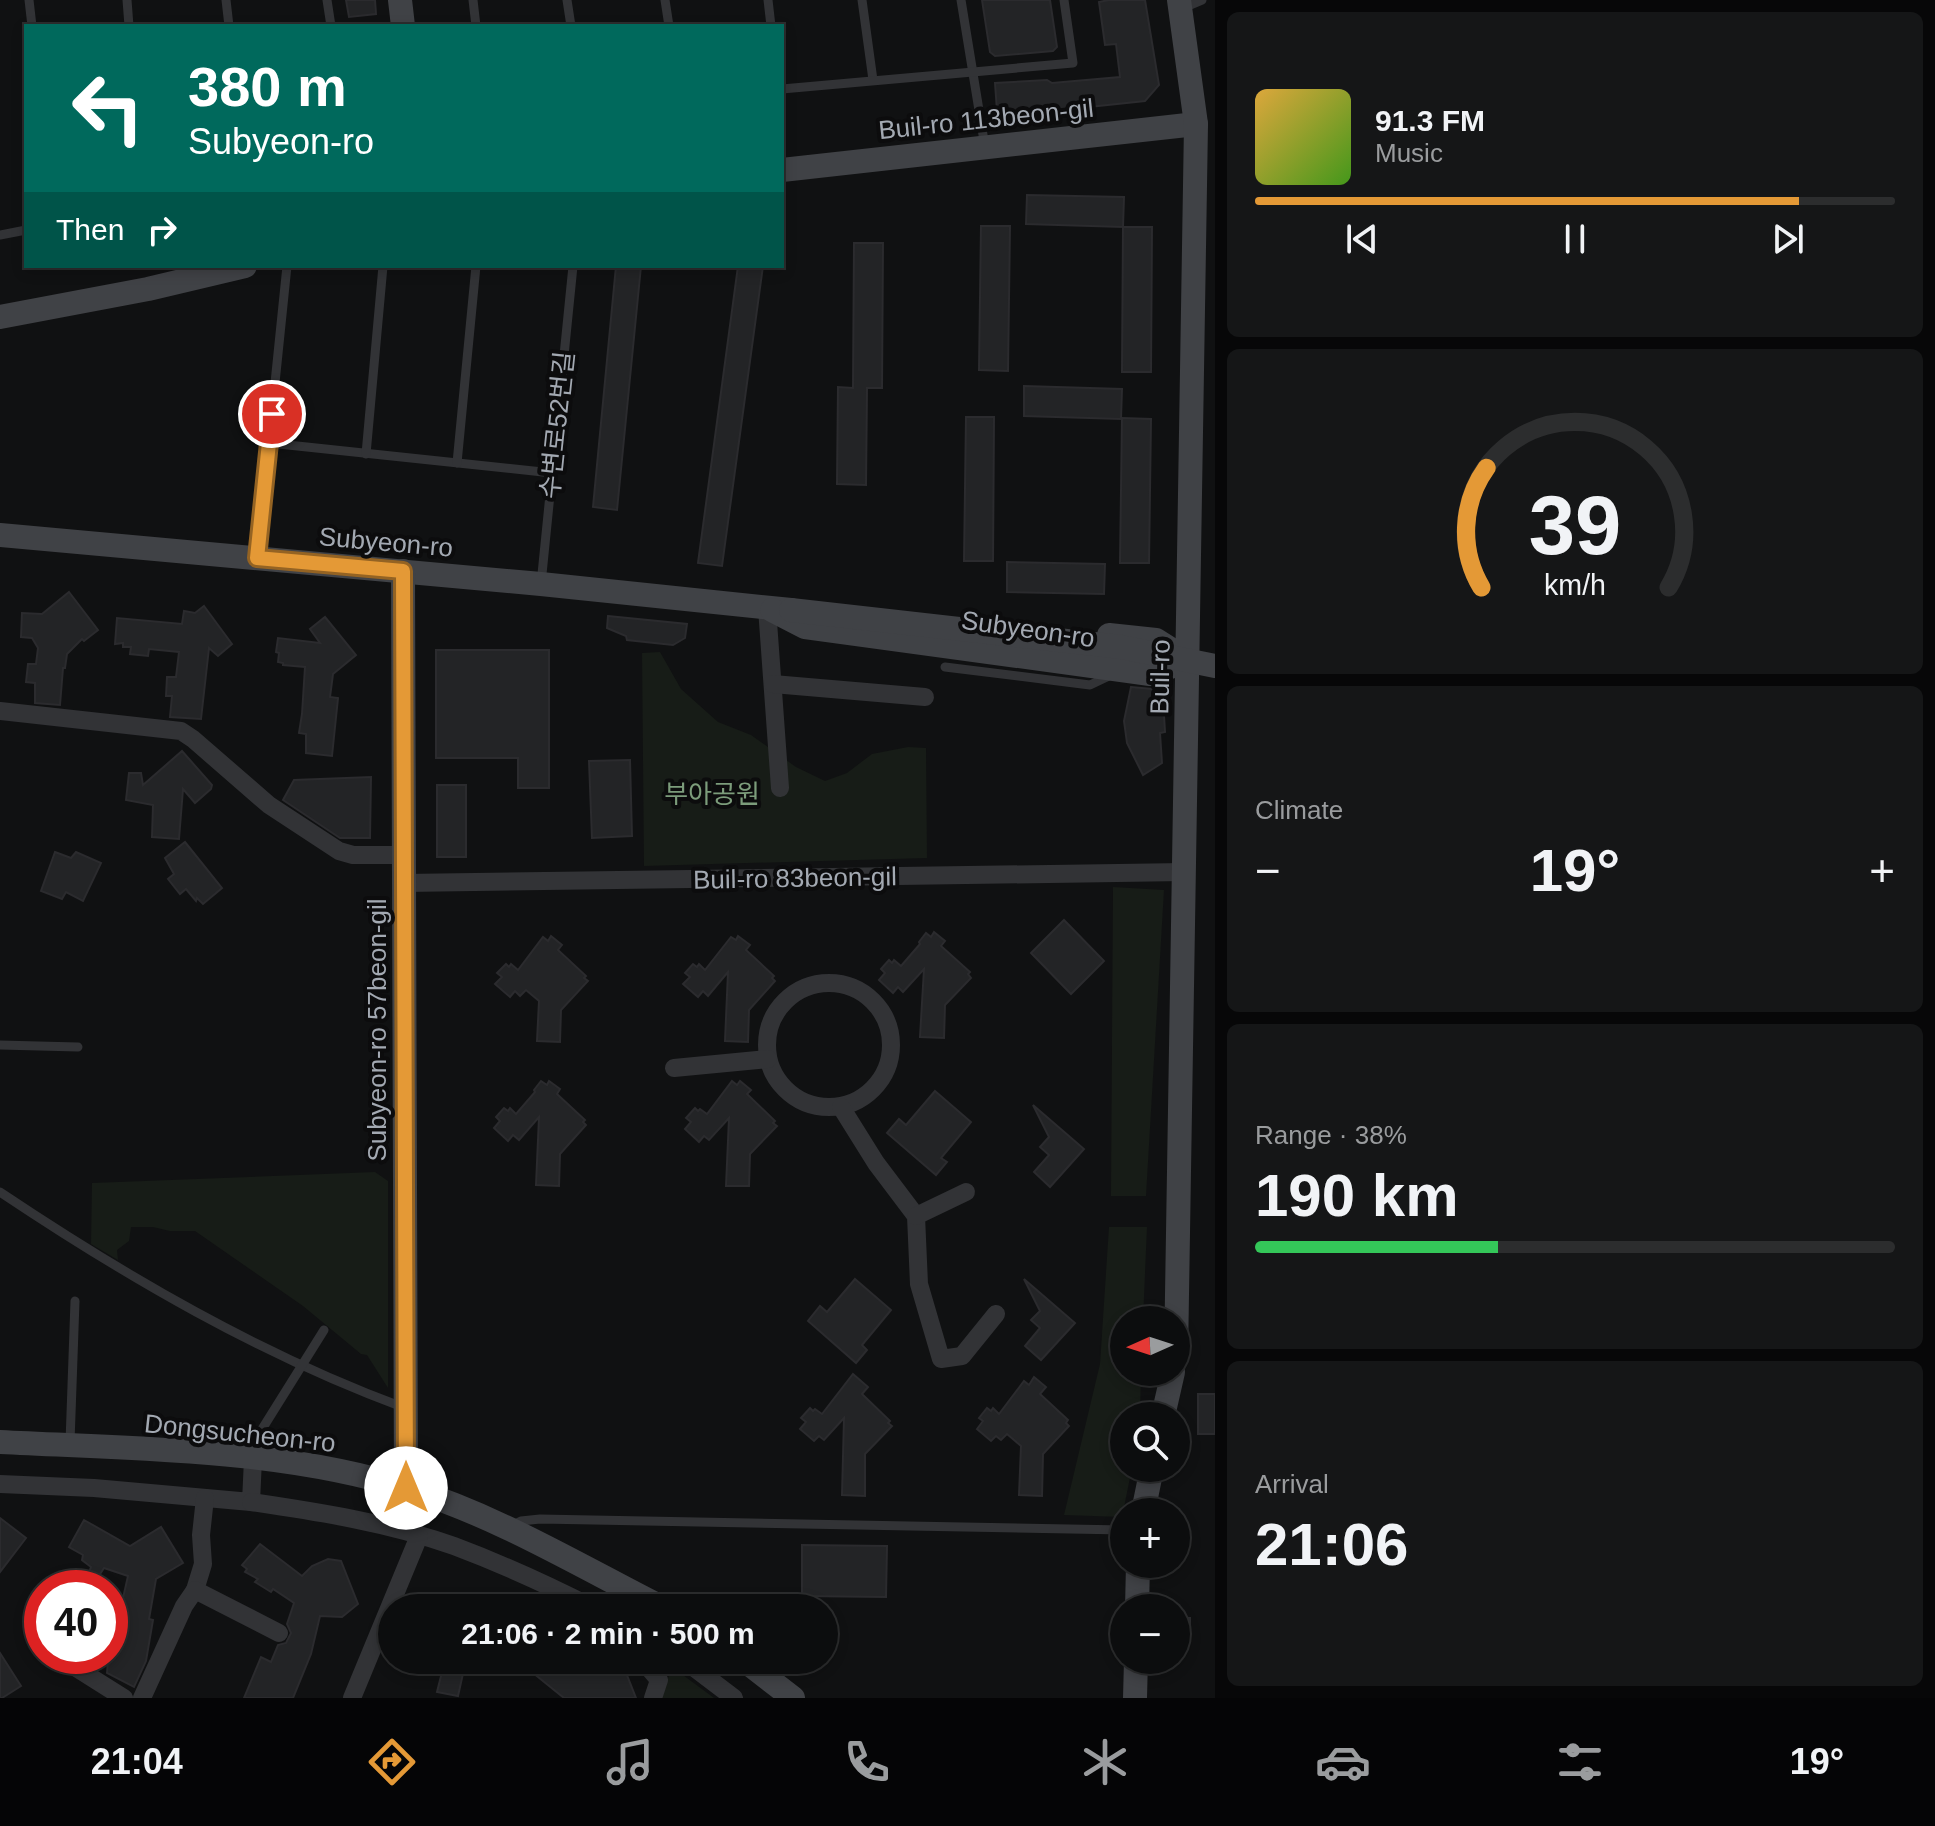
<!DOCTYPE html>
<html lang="en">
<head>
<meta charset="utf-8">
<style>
	:root { --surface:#0c0d0e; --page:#151617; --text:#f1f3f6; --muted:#9a9c9e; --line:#2c2d2e; --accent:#e49936 }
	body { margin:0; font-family:Arial,"Noto Sans KR",sans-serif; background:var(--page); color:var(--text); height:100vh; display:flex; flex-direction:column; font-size:30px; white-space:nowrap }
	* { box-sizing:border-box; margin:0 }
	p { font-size:26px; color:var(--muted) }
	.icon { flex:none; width:44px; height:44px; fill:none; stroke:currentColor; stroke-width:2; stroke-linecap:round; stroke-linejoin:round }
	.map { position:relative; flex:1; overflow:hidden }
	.panel { display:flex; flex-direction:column; gap:12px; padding:12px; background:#070708; width:720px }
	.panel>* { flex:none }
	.hud { position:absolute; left:24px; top:24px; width:760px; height:244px; border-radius:0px; box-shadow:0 4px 12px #0003,0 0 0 2px var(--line); background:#00695c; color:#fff; overflow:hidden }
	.needle { width:52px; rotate:267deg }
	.tools { position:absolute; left:1110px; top:1306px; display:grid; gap:16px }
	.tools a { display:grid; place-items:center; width:80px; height:80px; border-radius:50%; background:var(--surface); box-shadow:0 4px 12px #0003,0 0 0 2px var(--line); font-size:40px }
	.speed { position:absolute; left:24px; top:1570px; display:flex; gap:16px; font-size:40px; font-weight:700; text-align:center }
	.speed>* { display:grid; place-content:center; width:104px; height:104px; border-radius:50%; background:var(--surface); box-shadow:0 4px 12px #0003,0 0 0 2px var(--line); line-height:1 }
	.speed .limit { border:12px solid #d22; background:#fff; color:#111 }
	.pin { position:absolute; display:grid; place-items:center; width:68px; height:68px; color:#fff; margin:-34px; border:4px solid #fff; border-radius:50%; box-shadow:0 2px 8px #0007 }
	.me { position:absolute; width:88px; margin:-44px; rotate:0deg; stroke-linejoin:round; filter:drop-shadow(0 0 6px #0008) }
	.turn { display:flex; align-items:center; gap:28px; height:168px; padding:0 32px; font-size:36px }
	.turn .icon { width:104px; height:104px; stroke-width:2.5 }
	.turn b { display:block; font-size:56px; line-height:68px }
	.then { display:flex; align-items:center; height:76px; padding:0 32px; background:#0003; gap:16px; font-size:30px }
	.big { font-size:60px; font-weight:700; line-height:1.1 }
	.panel .card { flex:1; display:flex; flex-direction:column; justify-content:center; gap:12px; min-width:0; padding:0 28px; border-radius:12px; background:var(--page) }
	.panel .dial { align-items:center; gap:0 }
	.dial svg { height:208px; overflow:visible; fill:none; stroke:var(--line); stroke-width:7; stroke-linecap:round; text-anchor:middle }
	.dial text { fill:var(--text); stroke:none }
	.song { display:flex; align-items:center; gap:24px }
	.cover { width:96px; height:96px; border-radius:12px; background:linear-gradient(135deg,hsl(40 70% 55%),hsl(100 70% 35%)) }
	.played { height:8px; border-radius:4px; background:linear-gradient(90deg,var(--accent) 85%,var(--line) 85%) }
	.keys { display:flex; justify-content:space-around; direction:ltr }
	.heat { display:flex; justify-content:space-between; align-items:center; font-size:44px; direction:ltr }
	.charge { height:12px; border-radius:6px; background:linear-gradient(90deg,#34c759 38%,var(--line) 0) }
	.trip { position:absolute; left:378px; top:1594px; width:460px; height:80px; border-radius:40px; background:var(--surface); box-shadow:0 4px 12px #0003,0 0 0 2px var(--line); font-weight:700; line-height:80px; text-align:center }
	.dock { display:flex; height:128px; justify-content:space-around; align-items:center; background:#050506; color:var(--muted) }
	.dock .icon { width:56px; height:56px }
	.dock .current { color:var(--accent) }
	.dock b { font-size:36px; color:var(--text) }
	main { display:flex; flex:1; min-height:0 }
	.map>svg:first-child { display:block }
	.green { fill:#171c17 }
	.building { fill:#232426; stroke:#2b2b2e; stroke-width:2 }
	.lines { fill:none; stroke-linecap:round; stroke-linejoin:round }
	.lane { stroke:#323336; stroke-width:9 }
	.street { stroke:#323336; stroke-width:18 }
	.secondary { stroke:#404246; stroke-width:24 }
	.secondary-bridge { stroke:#404246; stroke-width:24 }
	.route-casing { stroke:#946323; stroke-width:20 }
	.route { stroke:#e49936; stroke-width:14 }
	.labels { text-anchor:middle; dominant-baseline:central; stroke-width:8; stroke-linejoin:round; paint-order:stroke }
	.street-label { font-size:26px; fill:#a3a9b2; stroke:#0c0c0d }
	.park-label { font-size:26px; fill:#7c9c7b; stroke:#0c0c0d }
</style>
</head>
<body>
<main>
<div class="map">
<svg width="1215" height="1698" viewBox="0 0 1215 1698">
	<rect width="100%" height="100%" fill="#101112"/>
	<!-- green -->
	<g class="green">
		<polygon points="660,652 681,689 718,722 751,735 796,767 825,781 847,773 872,754 908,747 926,748 927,858 644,866 642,653"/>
		<polygon points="1113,887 1164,890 1146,1196 1111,1196"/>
		<polygon points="375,1172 388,1181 388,1388 367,1355 361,1354 303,1306 195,1231 170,1231 153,1227 131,1227 129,1241 117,1250 118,1260 91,1244 92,1183"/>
		<polygon points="1109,1227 1147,1227 1143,1320 1124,1320 1124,1372 1141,1372 1140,1416 1124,1416 1124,1468 1132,1468 1122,1517 1064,1515 1100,1364"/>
		<polygon points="672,1667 714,1698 661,1698"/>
	</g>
	<!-- building -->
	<g class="building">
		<polygon points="346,0 375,0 376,14 349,17"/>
		<polygon points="982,0 1050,0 1057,47 1053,51 995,56 990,52"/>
		<polygon points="1109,0 1145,0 1159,85 1145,101 1005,116 997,111 995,83 1047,80 1052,83 1120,77 1116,44 1105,45 1099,2"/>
		<polygon points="1027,195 1124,197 1123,227 1026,224"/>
		<polygon points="981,226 1010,226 1008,371 979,370"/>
		<polygon points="1123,227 1152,227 1151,372 1122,372"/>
		<polygon points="854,243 883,243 882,388 867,388 866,485 837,484 838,387 853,388"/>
		<polygon points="616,266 641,266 617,510 593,507"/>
		<polygon points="738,266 763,266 722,566 698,563"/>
		<polygon points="1024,386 1122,389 1121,419 1024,416"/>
		<polygon points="966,417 994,417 993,561 964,561"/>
		<polygon points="1122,418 1151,419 1149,563 1120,563"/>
		<polygon points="1007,562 1105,564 1104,594 1007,592"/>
		<polygon points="69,592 98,630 84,641 82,639 67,654 65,668 63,668 60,705 35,703 35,683 26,682 28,664 36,664 38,648 32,638 21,637 22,613 42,614"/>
		<polygon points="204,606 232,644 218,656 209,648 201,719 170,717 172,696 166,696 167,677 176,677 179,652 149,649 148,656 130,654 131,647 123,647 123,643 115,644 117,618 182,624 184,611 195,613"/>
		<polygon points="608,616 687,624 685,638 673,645 627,640 626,636 607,628"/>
		<polygon points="325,617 356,655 333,674 330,697 338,698 332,756 306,753 306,734 299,733 302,714 305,667 283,665 283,663 278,662 279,653 276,652 278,638 320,643 310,629"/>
		<polygon points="436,650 549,650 549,788 518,788 518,758 436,758"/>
		<polygon points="1131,687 1152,689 1163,699 1165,732 1160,733 1162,763 1143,775 1127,743 1124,721"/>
		<polygon points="182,751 212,785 211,789 195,803 183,789 179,839 152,837 153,805 126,800 129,773 141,773 143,785"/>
		<polygon points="630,760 632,836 592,838 589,761"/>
		<polygon points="371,777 370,838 340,838 283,800 294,780"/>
		<rect x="437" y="785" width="29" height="72"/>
		<polygon points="185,842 222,888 203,904 197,898 196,901 186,889 180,894 168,879 174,874 165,858"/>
		<polygon points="55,852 71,858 76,852 101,863 83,901 66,892 62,899 41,891"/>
		<polygon points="1064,920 1104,961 1071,994 1031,953"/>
		<polygon points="934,932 945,941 941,946 970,972 968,974 971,978 945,1005 944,1038 920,1037 924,969 903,992 898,987 893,993 879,980 885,973 881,969 889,960 892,963 894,960 901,966 920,944 919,942 926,933 931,937"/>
		<polygon points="551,936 562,945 558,950 586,976 584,978 588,981 561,1010 560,1042 537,1041 539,1001 526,990 520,996 515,991 510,997 495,984 502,977 497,973 506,964 509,967 511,964 518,970 543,937 548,941"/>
		<polygon points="738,936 750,945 746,950 774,976 772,978 775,981 749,1010 748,1042 725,1041 728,972 708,996 703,991 698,997 683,984 690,977 685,973 693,964 697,967 699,964 705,970 731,937 736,940"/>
		<polygon points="541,1081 547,1085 549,1081 560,1089 557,1094 585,1120 583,1122 586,1125 560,1154 559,1186 536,1185 539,1117 519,1140 513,1135 508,1141 494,1128 500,1121 496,1117 504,1108 508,1111 510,1108 516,1114 535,1092 534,1090"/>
		<polygon points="732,1081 737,1085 740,1081 751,1090 747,1094 775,1121 773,1123 777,1126 750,1154 749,1186 726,1186 729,1118 709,1140 704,1136 699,1142 685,1129 691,1122 686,1118 695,1108 698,1111 700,1109 707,1114"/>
		<polygon points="935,1091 971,1122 941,1158 947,1162 936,1175 887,1133 899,1119 906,1125"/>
		<polygon points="1033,1105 1084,1149 1050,1187 1034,1172 1049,1155 1040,1147 1049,1137"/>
		<polygon points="855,1279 891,1310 862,1345 867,1350 856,1363 808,1321 820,1306 827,1312"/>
		<polygon points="1024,1279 1075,1323 1041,1360 1025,1346 1040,1328 1031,1320 1040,1311"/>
		<polygon points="853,1374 868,1387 862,1394 890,1421 888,1423 892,1426 865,1454 865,1496 842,1495 844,1418 824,1440 819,1436 814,1441 800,1429 806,1422 801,1418 810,1408 813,1411 815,1409 822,1414"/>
		<polygon points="1034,1377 1046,1387 1040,1394 1068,1420 1066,1423 1069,1426 1043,1454 1042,1496 1019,1495 1021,1446 1007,1434 1001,1440 996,1436 991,1441 977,1429 983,1421 979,1418 987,1408 991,1411 993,1408 999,1414 1024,1381 1029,1385"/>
		<rect x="1198" y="1394" width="17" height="40"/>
		<polygon points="0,1518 26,1538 0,1572"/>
		<polygon points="84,1520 130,1546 161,1527 183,1563 156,1579 149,1619 153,1620 146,1661 134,1687 107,1673 110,1637 114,1638 128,1576 104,1568 91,1588 83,1588 91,1567 82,1560 83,1555 69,1547"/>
		<polygon points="260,1544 302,1576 312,1566 328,1559 341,1561 358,1604 342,1617 320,1616 311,1654 293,1698 244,1698 261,1657 271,1662 278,1645 286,1643 291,1633 287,1624 294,1603 273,1589 271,1592 255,1582 258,1579 245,1572 247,1569 242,1565"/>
		<polygon points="802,1545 887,1546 886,1597 802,1596"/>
		<rect x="1176" y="1618" width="14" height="20"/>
		<polygon points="0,1653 21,1686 2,1698 0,1698"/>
		<polygon points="445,1660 466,1660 458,1696 437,1692"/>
		<polygon points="517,1660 565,1660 581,1673 611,1660 621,1660 636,1698 564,1698"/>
	</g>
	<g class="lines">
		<!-- lane -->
		<g class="lane">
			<polyline points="29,0 32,26"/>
			<polyline points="127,0 129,26"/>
			<polyline points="226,0 229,26"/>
			<polyline points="327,0 331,26"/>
			<polyline points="473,0 476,26"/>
			<polyline points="567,0 571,26"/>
			<polyline points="665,0 669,26"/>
			<polyline points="768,0 771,26"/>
			<polyline points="862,0 873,80"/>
			<polyline points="961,0 985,147"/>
			<polyline points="1183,8 1202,0"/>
			<polyline points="782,89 1073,63 1064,0"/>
			<polyline points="0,235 26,230"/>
			<polyline points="269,443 552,473"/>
			<polyline points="366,454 383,266"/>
			<polyline points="457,463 476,266"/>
			<polyline points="257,558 287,266"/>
			<polyline points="541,584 573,266"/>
			<polyline points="945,667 1090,685 1111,675"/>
			<polyline points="0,1045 78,1047"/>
			<path d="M0 1192C127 1277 261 1355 405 1408"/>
			<polyline points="70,1442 75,1301"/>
			<polyline points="254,1456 259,1434 324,1330"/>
			<polyline points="513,1525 521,1521 540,1519 1124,1530"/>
		</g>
		<!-- street -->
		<g class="street">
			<polyline points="767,608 780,788"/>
			<polyline points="773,684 925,697"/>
			<polyline points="0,711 181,731 193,739 269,805 339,851 353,855 404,855"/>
			<polyline points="404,883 1185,872"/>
			<circle cx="829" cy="1045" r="62"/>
			<polyline points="674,1068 768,1059"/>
			<polyline points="841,1107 876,1163 916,1216 919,1284 941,1359 962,1356 996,1314"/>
			<polyline points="916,1216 966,1192"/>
			<polyline points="0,1484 94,1488 251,1502 253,1459"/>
			<path d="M251 1502C319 1512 389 1523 454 1546 502 1564 548 1585 593 1608"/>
			<polyline points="195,1590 203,1564 201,1535 205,1498"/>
			<polyline points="62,1659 124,1698"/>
			<polyline points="642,1660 659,1680 653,1698"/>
			<polyline points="684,1660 734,1698"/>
			<polyline points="142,1698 184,1606 195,1590 279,1633"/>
			<polyline points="352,1698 419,1536"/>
		</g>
		<!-- secondary -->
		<g class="secondary">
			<polyline points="400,0 403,26"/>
			<polyline points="782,170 1196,124"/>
			<polyline points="0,317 148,289 245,266"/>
			<polyline points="0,535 541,584 791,610"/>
			<polyline points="403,571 406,1488"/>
			<polyline points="772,610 805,627 1150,674 1188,661"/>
			<polyline points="1109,635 1156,640 1186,659"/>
			<polyline points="1176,1356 1196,124 1179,0"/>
			<polyline points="1163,1416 1173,1372"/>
			<path d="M0 1442C134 1449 281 1448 410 1489 499 1517 580 1566 663 1608"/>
			<polyline points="1143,1512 1152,1468"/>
			<polyline points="1137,1608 1138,1564"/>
			<polyline points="744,1660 793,1698"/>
			<polyline points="1135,1698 1136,1660"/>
		</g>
		<!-- secondary-bridge -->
		<polyline class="secondary-bridge" points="791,610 1121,647 1215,666"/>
	</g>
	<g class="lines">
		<!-- route casing -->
		<g class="route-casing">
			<polyline id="route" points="272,414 257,558 403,571 406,1488"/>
		</g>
		<!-- route -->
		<use href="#route" class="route"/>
	</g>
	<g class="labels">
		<!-- street labels -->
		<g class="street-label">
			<text transform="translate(986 119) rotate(-6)">Buil-ro 113beon-gil</text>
			<text transform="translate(557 425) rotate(-84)">수변로52번길</text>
			<text transform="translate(386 542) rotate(5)">Subyeon-ro</text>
			<text transform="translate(1028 629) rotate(8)">Subyeon-ro</text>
			<text transform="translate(1160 677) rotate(-89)">Buil-ro</text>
			<text transform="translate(795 878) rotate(-1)">Buil-ro 83beon-gil</text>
			<text transform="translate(377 1030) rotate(-90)">Subyeon-ro 57beon-gil</text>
			<text transform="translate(240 1433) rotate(6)">Dongsucheon-ro</text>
		</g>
		<!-- park labels -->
		<g class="park-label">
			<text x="712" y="794">부아공원</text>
		</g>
	</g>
</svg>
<div class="tools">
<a><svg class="needle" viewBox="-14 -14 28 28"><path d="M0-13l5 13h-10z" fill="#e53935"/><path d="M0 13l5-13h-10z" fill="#9a9c9e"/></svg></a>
<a><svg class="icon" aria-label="search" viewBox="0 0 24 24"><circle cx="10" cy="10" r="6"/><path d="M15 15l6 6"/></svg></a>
<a>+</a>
<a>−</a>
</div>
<div class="speed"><div class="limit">40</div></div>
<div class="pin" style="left:272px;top:414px;background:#d93025"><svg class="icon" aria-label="arrive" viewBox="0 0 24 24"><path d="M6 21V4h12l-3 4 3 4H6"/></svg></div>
<svg class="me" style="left:406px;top:1488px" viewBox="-20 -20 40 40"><circle r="19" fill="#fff"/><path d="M0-13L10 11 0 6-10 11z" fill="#e49936"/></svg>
<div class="trip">21:06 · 2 min · 500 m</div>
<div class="hud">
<div class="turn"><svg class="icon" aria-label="left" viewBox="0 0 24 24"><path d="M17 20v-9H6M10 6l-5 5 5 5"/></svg><div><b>380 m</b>Subyeon-ro</div></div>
<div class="then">Then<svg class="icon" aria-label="right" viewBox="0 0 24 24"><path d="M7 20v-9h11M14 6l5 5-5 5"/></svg></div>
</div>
</div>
<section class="panel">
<div class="card">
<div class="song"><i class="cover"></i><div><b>91.3 FM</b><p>Music</p></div></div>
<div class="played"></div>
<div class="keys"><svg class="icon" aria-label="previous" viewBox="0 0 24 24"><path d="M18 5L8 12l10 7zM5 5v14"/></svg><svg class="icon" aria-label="pause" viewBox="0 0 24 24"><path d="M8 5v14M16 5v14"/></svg><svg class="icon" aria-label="next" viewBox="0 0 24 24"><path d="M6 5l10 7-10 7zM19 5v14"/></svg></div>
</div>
<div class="card dial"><svg viewBox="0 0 100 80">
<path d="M14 69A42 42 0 1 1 86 69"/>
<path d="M14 69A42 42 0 0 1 16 23" stroke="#e49936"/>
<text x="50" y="56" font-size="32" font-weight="700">39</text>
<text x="50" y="72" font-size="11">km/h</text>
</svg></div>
<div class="card"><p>Climate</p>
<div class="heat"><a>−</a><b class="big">19°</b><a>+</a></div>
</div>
<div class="card"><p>Range · 38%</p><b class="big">190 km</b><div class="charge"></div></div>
<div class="card"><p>Arrival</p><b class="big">21:06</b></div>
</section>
</main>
<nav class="dock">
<b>21:04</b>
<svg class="icon current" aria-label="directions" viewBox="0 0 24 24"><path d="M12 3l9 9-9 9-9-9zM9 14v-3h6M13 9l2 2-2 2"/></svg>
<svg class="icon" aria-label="music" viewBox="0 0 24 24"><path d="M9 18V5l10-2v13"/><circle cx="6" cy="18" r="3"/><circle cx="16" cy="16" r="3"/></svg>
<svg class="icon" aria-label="phone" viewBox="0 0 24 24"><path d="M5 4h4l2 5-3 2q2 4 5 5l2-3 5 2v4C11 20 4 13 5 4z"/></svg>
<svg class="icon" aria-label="climate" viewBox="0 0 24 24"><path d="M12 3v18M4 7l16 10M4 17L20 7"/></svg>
<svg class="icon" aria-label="car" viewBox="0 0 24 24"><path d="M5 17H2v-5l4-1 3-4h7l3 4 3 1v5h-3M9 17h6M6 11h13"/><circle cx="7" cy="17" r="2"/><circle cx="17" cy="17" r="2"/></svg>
<svg class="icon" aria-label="filters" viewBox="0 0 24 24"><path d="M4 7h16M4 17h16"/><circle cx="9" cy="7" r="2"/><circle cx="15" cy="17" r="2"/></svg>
<b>19°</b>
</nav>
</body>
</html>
